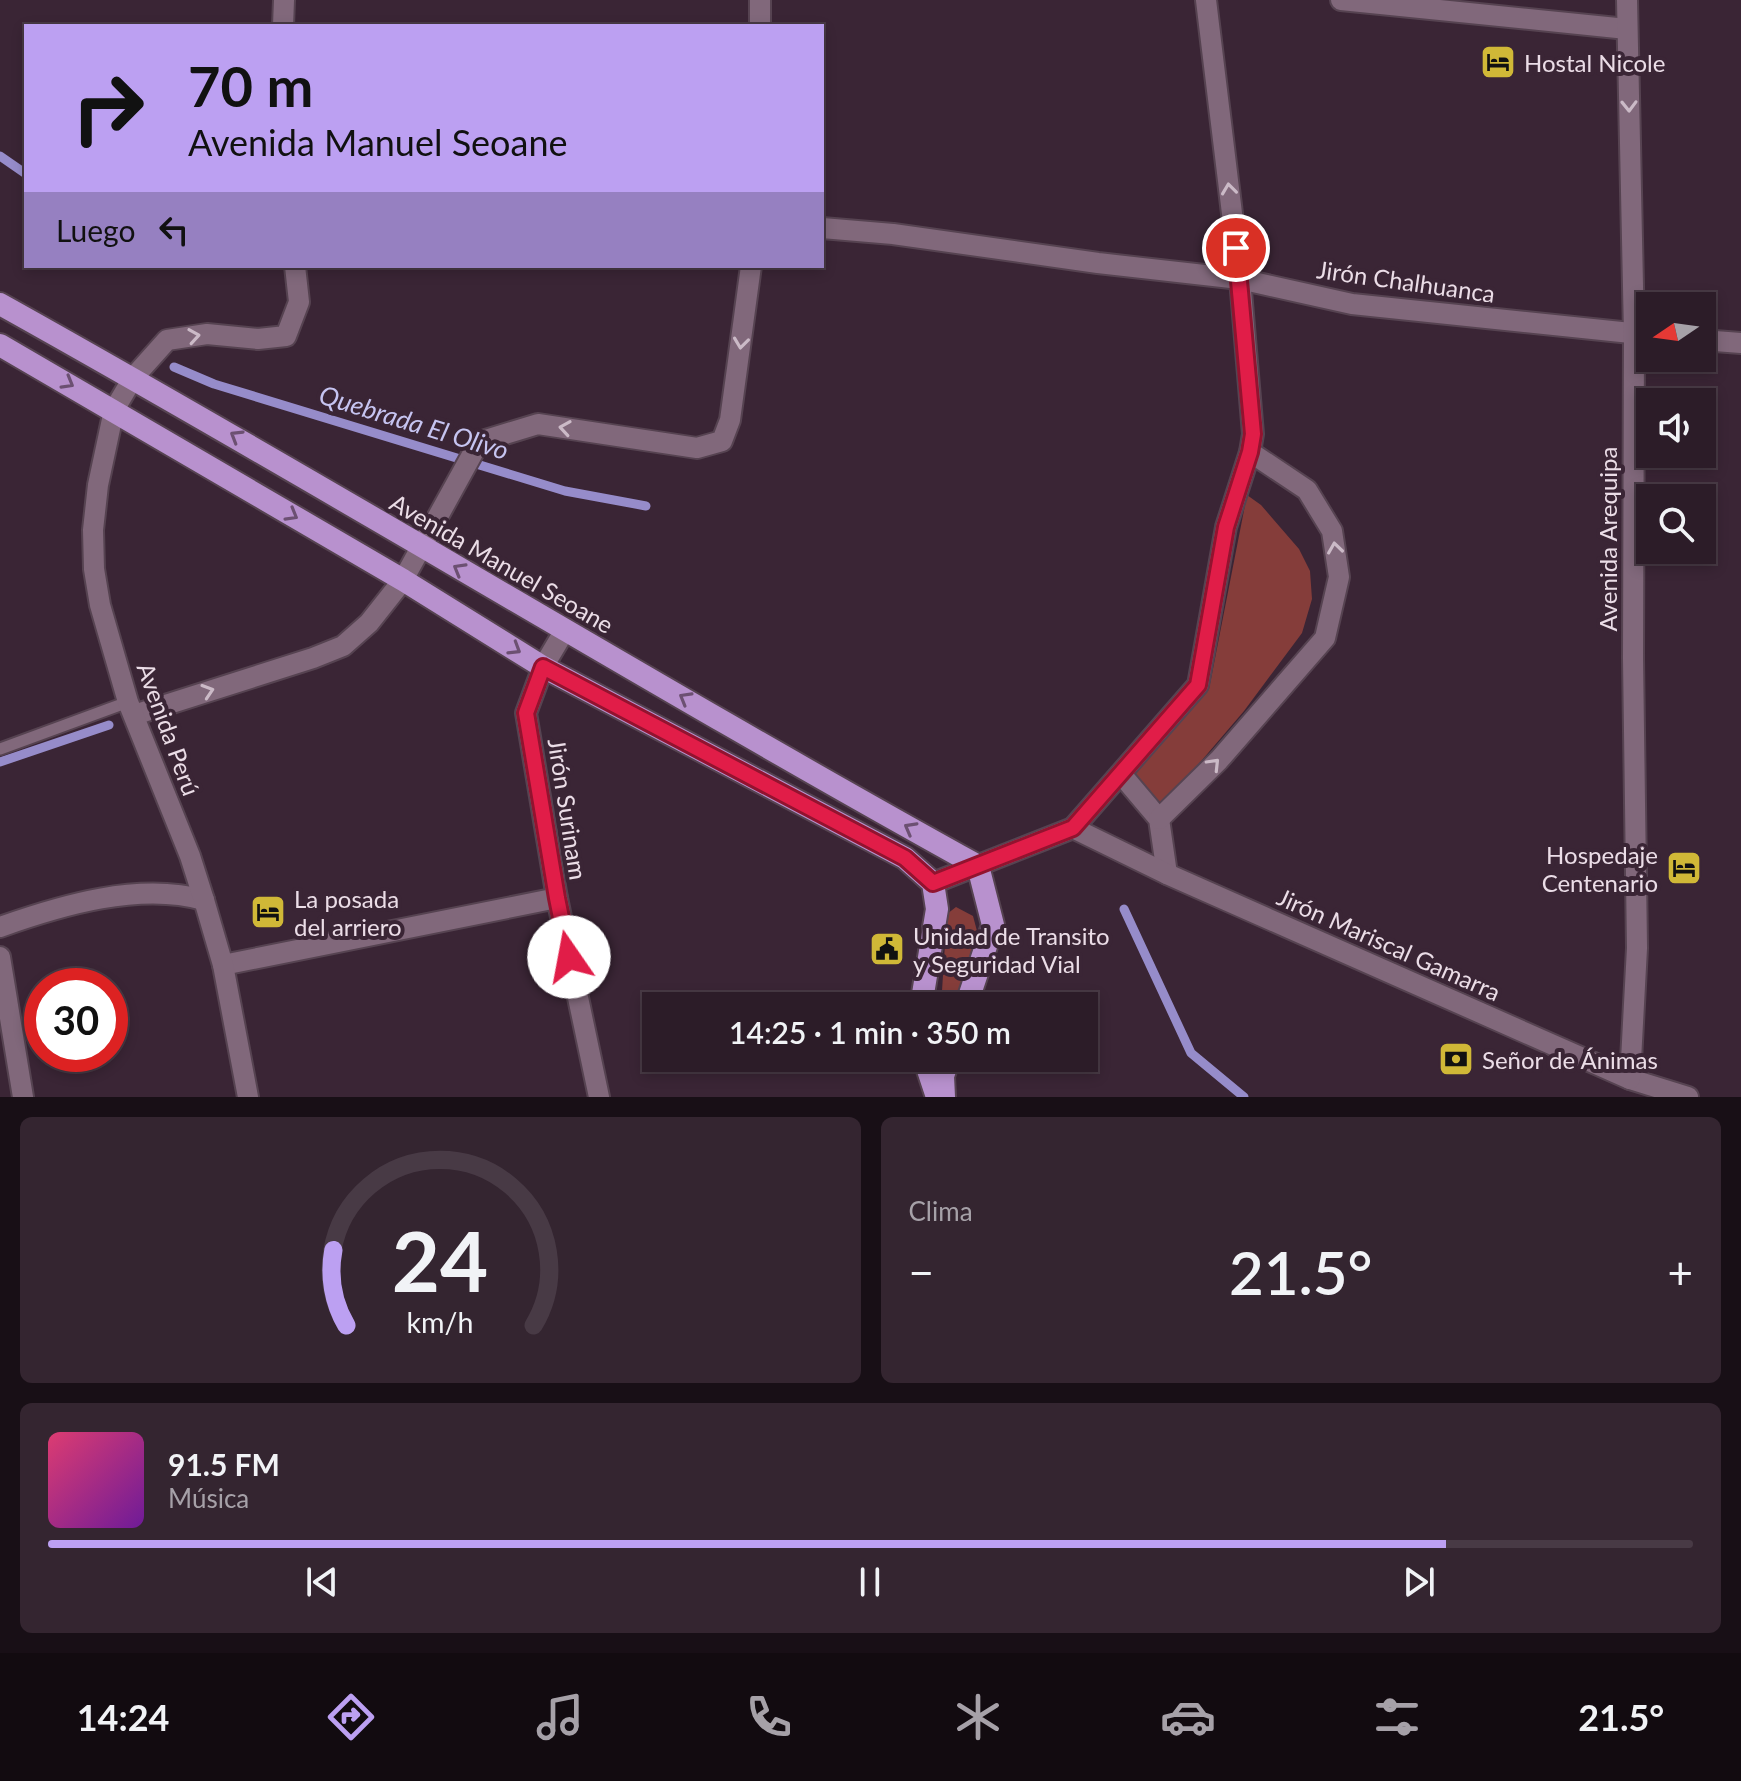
<!DOCTYPE html>
<html lang="es">
<head>
<meta charset="utf-8">
<style>
	:root { --surface:#2c1c28; --page:#342530; --text:#f1f3f6; --muted:#a6a1a8; --line:#483a45; --accent:#bca0f2 }
	body { margin:0; font-family:Lato,sans-serif; background:var(--page); color:var(--text); height:100vh; display:flex; flex-direction:column; font-size:30px; white-space:nowrap }
	* { box-sizing:border-box; margin:0 }
	p { font-size:26px; color:var(--muted) }
	.icon { flex:none; width:44px; height:44px; fill:none; stroke:currentColor; stroke-width:2; stroke-linecap:round; stroke-linejoin:round }
	.map { position:relative; height:1097px; overflow:hidden }
	.side { display:flex; flex-direction:column; gap:20px; padding:20px; background:#180f16; flex:1 }
	.side>* { flex:none }
	.hud { position:absolute; left:24px; top:24px; width:800px; height:244px; border-radius:0px; box-shadow:0 4px 12px #0003,0 0 0 2px var(--line); background:#bca0f2; color:#111; overflow:hidden }
	.needle { width:52px; rotate:257deg }
	.buttons { position:absolute; left:1636px; top:292px; display:grid; gap:16px }
	.buttons a { display:grid; place-items:center; width:80px; height:80px; border-radius:0px; background:var(--surface); box-shadow:0 4px 12px #0003,0 0 0 2px var(--line); font-size:40px }
	.speed { position:absolute; left:24px; top:968px; display:flex; gap:16px; font-size:40px; font-weight:700; text-align:center }
	.speed>* { display:grid; place-content:center; width:104px; height:104px; border-radius:50%; background:var(--surface); box-shadow:0 4px 12px #0003,0 0 0 2px var(--line); line-height:1 }
	.speed .limit { border:12px solid #d22; background:#fff; color:#111 }
	.pin { position:absolute; display:grid; place-items:center; width:68px; height:68px; color:#fff; margin:-34px; border:4px solid #fff; border-radius:50%; box-shadow:0 2px 8px #0007 }
	.me { position:absolute; width:88px; margin:-44px; rotate:348deg; stroke-linejoin:round; filter:drop-shadow(0 0 6px #0008) }
	.turn { display:flex; align-items:center; gap:28px; height:168px; padding:0 32px; font-size:36px }
	.turn .icon { width:104px; height:104px; stroke-width:2.5 }
	.turn b { display:block; font-size:56px; line-height:68px }
	.then { display:flex; align-items:center; height:76px; padding:0 32px; background:#0003; gap:16px; font-size:30px }
	.big { font-size:60px; font-weight:600; line-height:1.1 }
	.side .card { flex:1; display:flex; flex-direction:column; justify-content:center; gap:12px; min-width:0; padding:0 28px; border-radius:12px; background:var(--page) }
	.side .dial { align-items:center; gap:0 }
	.dial svg { height:208px; overflow:visible; fill:none; stroke:var(--line); stroke-width:7; stroke-linecap:round; text-anchor:middle }
	.dial text { fill:var(--text); stroke:none }
	.song { display:flex; align-items:center; gap:24px }
	.cover { width:96px; height:96px; border-radius:12px; background:linear-gradient(135deg,hsl(340 70% 55%),hsl(280 70% 35%)) }
	.played { height:8px; border-radius:4px; background:linear-gradient(90deg,var(--accent) 85%,var(--line) 85%) }
	.keys { display:flex; justify-content:space-around; direction:ltr }
	.heat { display:flex; justify-content:space-between; align-items:center; font-size:44px; direction:ltr }
	.side .tiles { flex:1; display:grid; gap:20px; grid-template-columns:1fr 1fr }
	.card:last-child { grid-column:span 2 }
	.trip { position:absolute; left:642px; top:992px; width:456px; height:80px; border-radius:0px; background:var(--surface); box-shadow:0 4px 12px #0003,0 0 0 2px var(--line); font-weight:600; line-height:80px; text-align:center }
	.tabs { display:flex; height:128px; justify-content:space-around; align-items:center; background:#120b10; color:var(--muted) }
	.tabs .icon { width:56px; height:56px }
	.tabs .current { color:var(--accent) }
	.tabs b { font-size:36px; color:var(--text) }
	.map>svg:first-child { display:block }
	.green { fill:#853d3a }
	.lines { fill:none; stroke-linecap:round; stroke-linejoin:round }
	.stream { stroke:#968cca; stroke-width:9 }
	.service-casing { stroke:#564351; stroke-width:15 }
	.minor-casing { stroke:#564351; stroke-width:24 }
	.tertiary-casing { stroke:#564351; stroke-width:24 }
	.trunk-casing { stroke:#564351; stroke-width:26 }
	.service { stroke:#81687b; stroke-width:11 }
	.minor { stroke:#81687b; stroke-width:20 }
	.tertiary { stroke:#81687b; stroke-width:20 }
	.trunk { stroke:#b891ce; stroke-width:22 }
	.oneway { stroke:#cbbac7 }
	.oneway2 { stroke:#6c5072 }
	.route-casing { stroke:#92132f; stroke-width:20 }
	.route { stroke:#e11d48; stroke-width:14 }
	.labels { text-anchor:middle; dominant-baseline:central; stroke-width:8; stroke-linejoin:round; paint-order:stroke }
	.poi-label { font-size:24px; fill:#ebdde7; stroke:#3a2535; text-anchor:start }
	.street-label { font-size:24px; fill:#ebdde7; stroke:#3a2535 }
	.water-label { font-size:26px; font-style:italic; fill:#c6c4f1; stroke:#3a2535 }
</style>
</head>
<body>
<div class="map">
<svg width="1741" height="1097" viewBox="0 0 1741 1097">
	<rect width="100%" height="100%" fill="#3a2535"/>
	<!-- green -->
	<g class="green">
		<polygon points="1247,495 1261,505 1299,549 1310,571 1312,599 1302,633 1244,711 1173,794 1158,803 1134,775 1209,689"/>
		<polygon points="956,907 973,916 977,931 955,1006 941,1006 947,914"/>
	</g>
	<g class="lines">
		<!-- stream -->
		<g class="stream">
			<polyline points="0,156 26,174"/>
			<polyline points="174,367 214,384 565,491 646,506"/>
			<polyline points="0,762 109,725"/>
			<polyline points="1124,909 1191,1053 1244,1097"/>
		</g>
		<!-- service casing -->
		<g class="service-casing">
			<polyline id="service" points="0,749 128,702"/>
		</g>
		<!-- minor casing -->
		<g class="minor-casing">
			<g id="minor">
				<polyline points="1341,0 1627,29"/>
				<polyline points="283,26 284,0"/>
				<polyline points="822,228 893,234 1098,263 1240,279 1352,304 1650,335"/>
				<polyline points="1702,340 1741,343"/>
				<polyline points="565,630 543,667 526,713 557,898 599,1097"/>
				<polyline points="134,715 313,658 343,646 369,623 403,580"/>
				<polyline points="1121,774 1159,819 1167,874"/>
				<polyline points="1159,819 1219,760 1325,638 1339,577 1332,531 1307,490 1250,452"/>
				<polyline points="1073,828 1198,685 1226,527 1250,452 1253,434 1240,279 1206,0"/>
				<path d="M0 927C62 905 139 882 204 900"/>
				<polyline points="0,957 23,1097"/>
				<polyline points="223,965 557,898"/>
				<polyline points="1630,1079 1688,1097"/>
				<polyline points="248,1097 223,965 204,900 190,856 128,702 100,605 94,569 93,530 98,485 114,410 133,378 167,340 207,334 258,339 286,336 299,302 295,266"/>
			</g>
		</g>
		<!-- tertiary casing -->
		<g class="tertiary-casing">
			<g id="tertiary">
				<polyline points="760,0 760,26"/>
				<polyline points="403,580 479,442 538,424 697,448 722,441 730,420 751,266"/>
				<polyline points="933,883 1073,828 1167,874 1630,1079 1637,948 1633,658 1634,334 1627,0"/>
			</g>
		</g>
		<!-- trunk casing -->
		<g class="trunk-casing">
			<g id="trunk">
				<path d="M0 304C329 487 649 684 978 866L993 925 966 1006"/>
				<polyline points="0,345 403,580 543,667 905,858 933,883 937,909 921,1006"/>
				<polyline points="924,1058 937,1097"/>
				<polyline points="944,1097 943,1076 949,1058"/>
			</g>
		</g>
		<!-- service -->
		<use href="#service" class="service"/>
		<!-- minor -->
		<use href="#minor" class="minor"/>
		<!-- tertiary -->
		<use href="#tertiary" class="tertiary"/>
		<!-- trunk -->
		<use href="#trunk" class="trunk"/>
	</g>
	<!-- one-way arrows -->
	<defs><path id="oneway-chevron" d="M-2-3.5L2.5 0L-2 3.5" fill="none" stroke-width="1.6" stroke-linecap="round" stroke-linejoin="round" transform="scale(2)"/></defs>
	<g class="oneway">
		<use href="#oneway-chevron" transform="translate(1629 106) rotate(89)"/>
		<use href="#oneway-chevron" transform="translate(1229 189) rotate(-97)"/>
		<use href="#oneway-chevron" transform="translate(194 336) rotate(-9)"/>
		<use href="#oneway-chevron" transform="translate(741 343) rotate(97)"/>
		<use href="#oneway-chevron" transform="translate(565 428) rotate(-171)"/>
		<use href="#oneway-chevron" transform="translate(1335 548) rotate(-98)"/>
		<use href="#oneway-chevron" transform="translate(208 691) rotate(-18)"/>
		<use href="#oneway-chevron" transform="translate(1214 764) rotate(-46)"/>
	</g>
	<g class="oneway2">
		<use href="#oneway-chevron" transform="translate(68 383) rotate(30)"/>
		<use href="#oneway-chevron" transform="translate(236 436) rotate(-149)"/>
		<use href="#oneway-chevron" transform="translate(292 515) rotate(30)"/>
		<use href="#oneway-chevron" transform="translate(459 569) rotate(-150)"/>
		<use href="#oneway-chevron" transform="translate(515 649) rotate(32)"/>
		<use href="#oneway-chevron" transform="translate(685 698) rotate(-150)"/>
		<use href="#oneway-chevron" transform="translate(910 828) rotate(-151)"/>
	</g>
	<g class="lines">
		<!-- route casing -->
		<g class="route-casing">
			<polyline id="route" points="569,957 557,898 526,713 543,667 905,858 933,883 1073,828 1198,685 1226,527 1250,452 1253,434 1236,248"/>
		</g>
		<!-- route -->
		<use href="#route" class="route"/>
	</g>
	<!-- icons -->
	<defs>
		<g id="hotel-square" transform="scale(1.8)"><rect x="-9" y="-9" width="18" height="18" rx="4" fill="#d0b837" stroke="#3a2535"/><path d="M-6-4.5h1.5V1H6V5H4.5V3h-9V5H-6ZM-4 0a1.8 1.8 0 1 1 3.6 0ZM.5 0V-2.5h3Q6-2.5 6 0Z" fill="#111"/></g>
		<g id="civic-square" transform="scale(1.8)"><rect x="-9" y="-9" width="18" height="18" rx="4" fill="#d0b837" stroke="#3a2535"/><path d="M-.6-6.5H3V-4.5H.6V-3L4-1V1h2V6H-6V1h2V-1L-.6-3ZM-1.2 2.5V6h2.4V2.5Z" fill="#111"/></g>
		<g id="bank-square" transform="scale(1.8)"><rect x="-9" y="-9" width="18" height="18" rx="4" fill="#d0b837" stroke="#3a2535"/><path d="M-6-4H6V4H-6ZM0-2.3a2.3 2.3 0 1 0 0 4.6a2.3 2.3 0 1 0 0-4.6Z" fill="#111"/></g>
	</defs>
	<g fill-rule="evenodd">
		<use href="#hotel-square" x="1498" y="62"/>
		<use href="#hotel-square" x="1684" y="868"/>
		<use href="#hotel-square" x="268" y="912"/>
		<use href="#civic-square" x="887" y="949"/>
		<use href="#bank-square" x="1456" y="1059"/>
	</g>
	<g class="labels">
		<!-- poi labels -->
		<g class="poi-label">
			<text x="1524" y="62">Hostal Nicole</text>
			<text x="1658" y="854" text-anchor="end">Hospedaje<tspan x="1658" dy="28">Centenario</tspan></text>
			<text x="294" y="898">La posada<tspan x="294" dy="28">del arriero</tspan></text>
			<text x="913" y="935">Unidad de Transito<tspan x="913" dy="28">y Seguridad Vial</tspan></text>
			<text x="1482" y="1059">Señor de Ánimas</text>
		</g>
		<!-- street labels -->
		<g class="street-label">
			<text transform="translate(1406 281) rotate(8)">Jirón Chalhuanca</text>
			<text transform="translate(1607 539) rotate(-90)">Avenida Arequipa</text>
			<text transform="translate(502 563) rotate(30)">Avenida Manuel Seoane</text>
			<text transform="translate(169 729) rotate(70)">Avenida Perú</text>
			<text transform="translate(568 809) rotate(81)">Jirón Surinam</text>
			<text transform="translate(1389 944) rotate(24)">Jirón Mariscal Gamarra</text>
		</g>
		<!-- water labels -->
		<g class="water-label">
			<text transform="translate(414 422) rotate(17)">Quebrada El Olivo</text>
		</g>
	</g>
</svg>
<div class="buttons">
<a><svg class="needle" viewBox="-14 -14 28 28"><path d="M0-13l5 13h-10z" fill="#e53935"/><path d="M0 13l5-13h-10z" fill="#a6a1a8"/></svg></a>
<a><svg class="icon" aria-label="sound" viewBox="0 0 24 24"><path d="M4 9h4l5-4v14l-5-4H4zM17 9q2 3 0 6"/></svg></a>
<a><svg class="icon" aria-label="search" viewBox="0 0 24 24"><circle cx="10" cy="10" r="6"/><path d="M15 15l6 6"/></svg></a>
</div>
<div class="speed"><div class="limit">30</div></div>
<div class="pin" style="left:1236px;top:248px;background:#d93025"><svg class="icon" aria-label="arrive" viewBox="0 0 24 24"><path d="M6 21V4h12l-3 4 3 4H6"/></svg></div>
<svg class="me" style="left:569px;top:957px" viewBox="-20 -20 40 40"><circle r="19" fill="#fff"/><path d="M0-13L10 11 0 6-10 11z" fill="#e11d48"/></svg>
<div class="trip">14:25 · 1 min · 350 m</div>
<div class="hud">
<div class="turn"><svg class="icon" aria-label="right" viewBox="0 0 24 24"><path d="M7 20v-9h11M14 6l5 5-5 5"/></svg><div><b>70 m</b>Avenida Manuel Seoane</div></div>
<div class="then">Luego<svg class="icon" aria-label="left" viewBox="0 0 24 24"><path d="M17 20v-9H6M10 6l-5 5 5 5"/></svg></div>
</div>
</div>
<section class="side">
<div class="tiles">
<div class="card dial"><svg viewBox="0 0 100 80">
<path d="M14 69A42 42 0 1 1 86 69"/>
<path d="M14 69A42 42 0 0 1 9 40" stroke="#bca0f2"/>
<text x="50" y="56" font-size="32" font-weight="700">24</text>
<text x="50" y="72" font-size="11">km/h</text>
</svg></div>
<div class="card"><p>Clima</p>
<div class="heat"><a>−</a><b class="big">21.5°</b><a>+</a></div>
</div>
<div class="card">
<div class="song"><i class="cover"></i><div><b>91.5 FM</b><p>Música</p></div></div>
<div class="played"></div>
<div class="keys"><svg class="icon" aria-label="previous" viewBox="0 0 24 24"><path d="M18 5L8 12l10 7zM5 5v14"/></svg><svg class="icon" aria-label="pause" viewBox="0 0 24 24"><path d="M8 5v14M16 5v14"/></svg><svg class="icon" aria-label="next" viewBox="0 0 24 24"><path d="M6 5l10 7-10 7zM19 5v14"/></svg></div>
</div>
</div>
</section>
<nav class="tabs">
<b>14:24</b>
<svg class="icon current" aria-label="directions" viewBox="0 0 24 24"><path d="M12 3l9 9-9 9-9-9zM9 14v-3h6M13 9l2 2-2 2"/></svg>
<svg class="icon" aria-label="music" viewBox="0 0 24 24"><path d="M9 18V5l10-2v13"/><circle cx="6" cy="18" r="3"/><circle cx="16" cy="16" r="3"/></svg>
<svg class="icon" aria-label="phone" viewBox="0 0 24 24"><path d="M5 4h4l2 5-3 2q2 4 5 5l2-3 5 2v4C11 20 4 13 5 4z"/></svg>
<svg class="icon" aria-label="climate" viewBox="0 0 24 24"><path d="M12 3v18M4 7l16 10M4 17L20 7"/></svg>
<svg class="icon" aria-label="car" viewBox="0 0 24 24"><path d="M5 17H2v-5l4-1 3-4h7l3 4 3 1v5h-3M9 17h6M6 11h13"/><circle cx="7" cy="17" r="2"/><circle cx="17" cy="17" r="2"/></svg>
<svg class="icon" aria-label="filters" viewBox="0 0 24 24"><path d="M4 7h16M4 17h16"/><circle cx="9" cy="7" r="2"/><circle cx="15" cy="17" r="2"/></svg>
<b>21.5°</b>
</nav>
</body>
</html>
